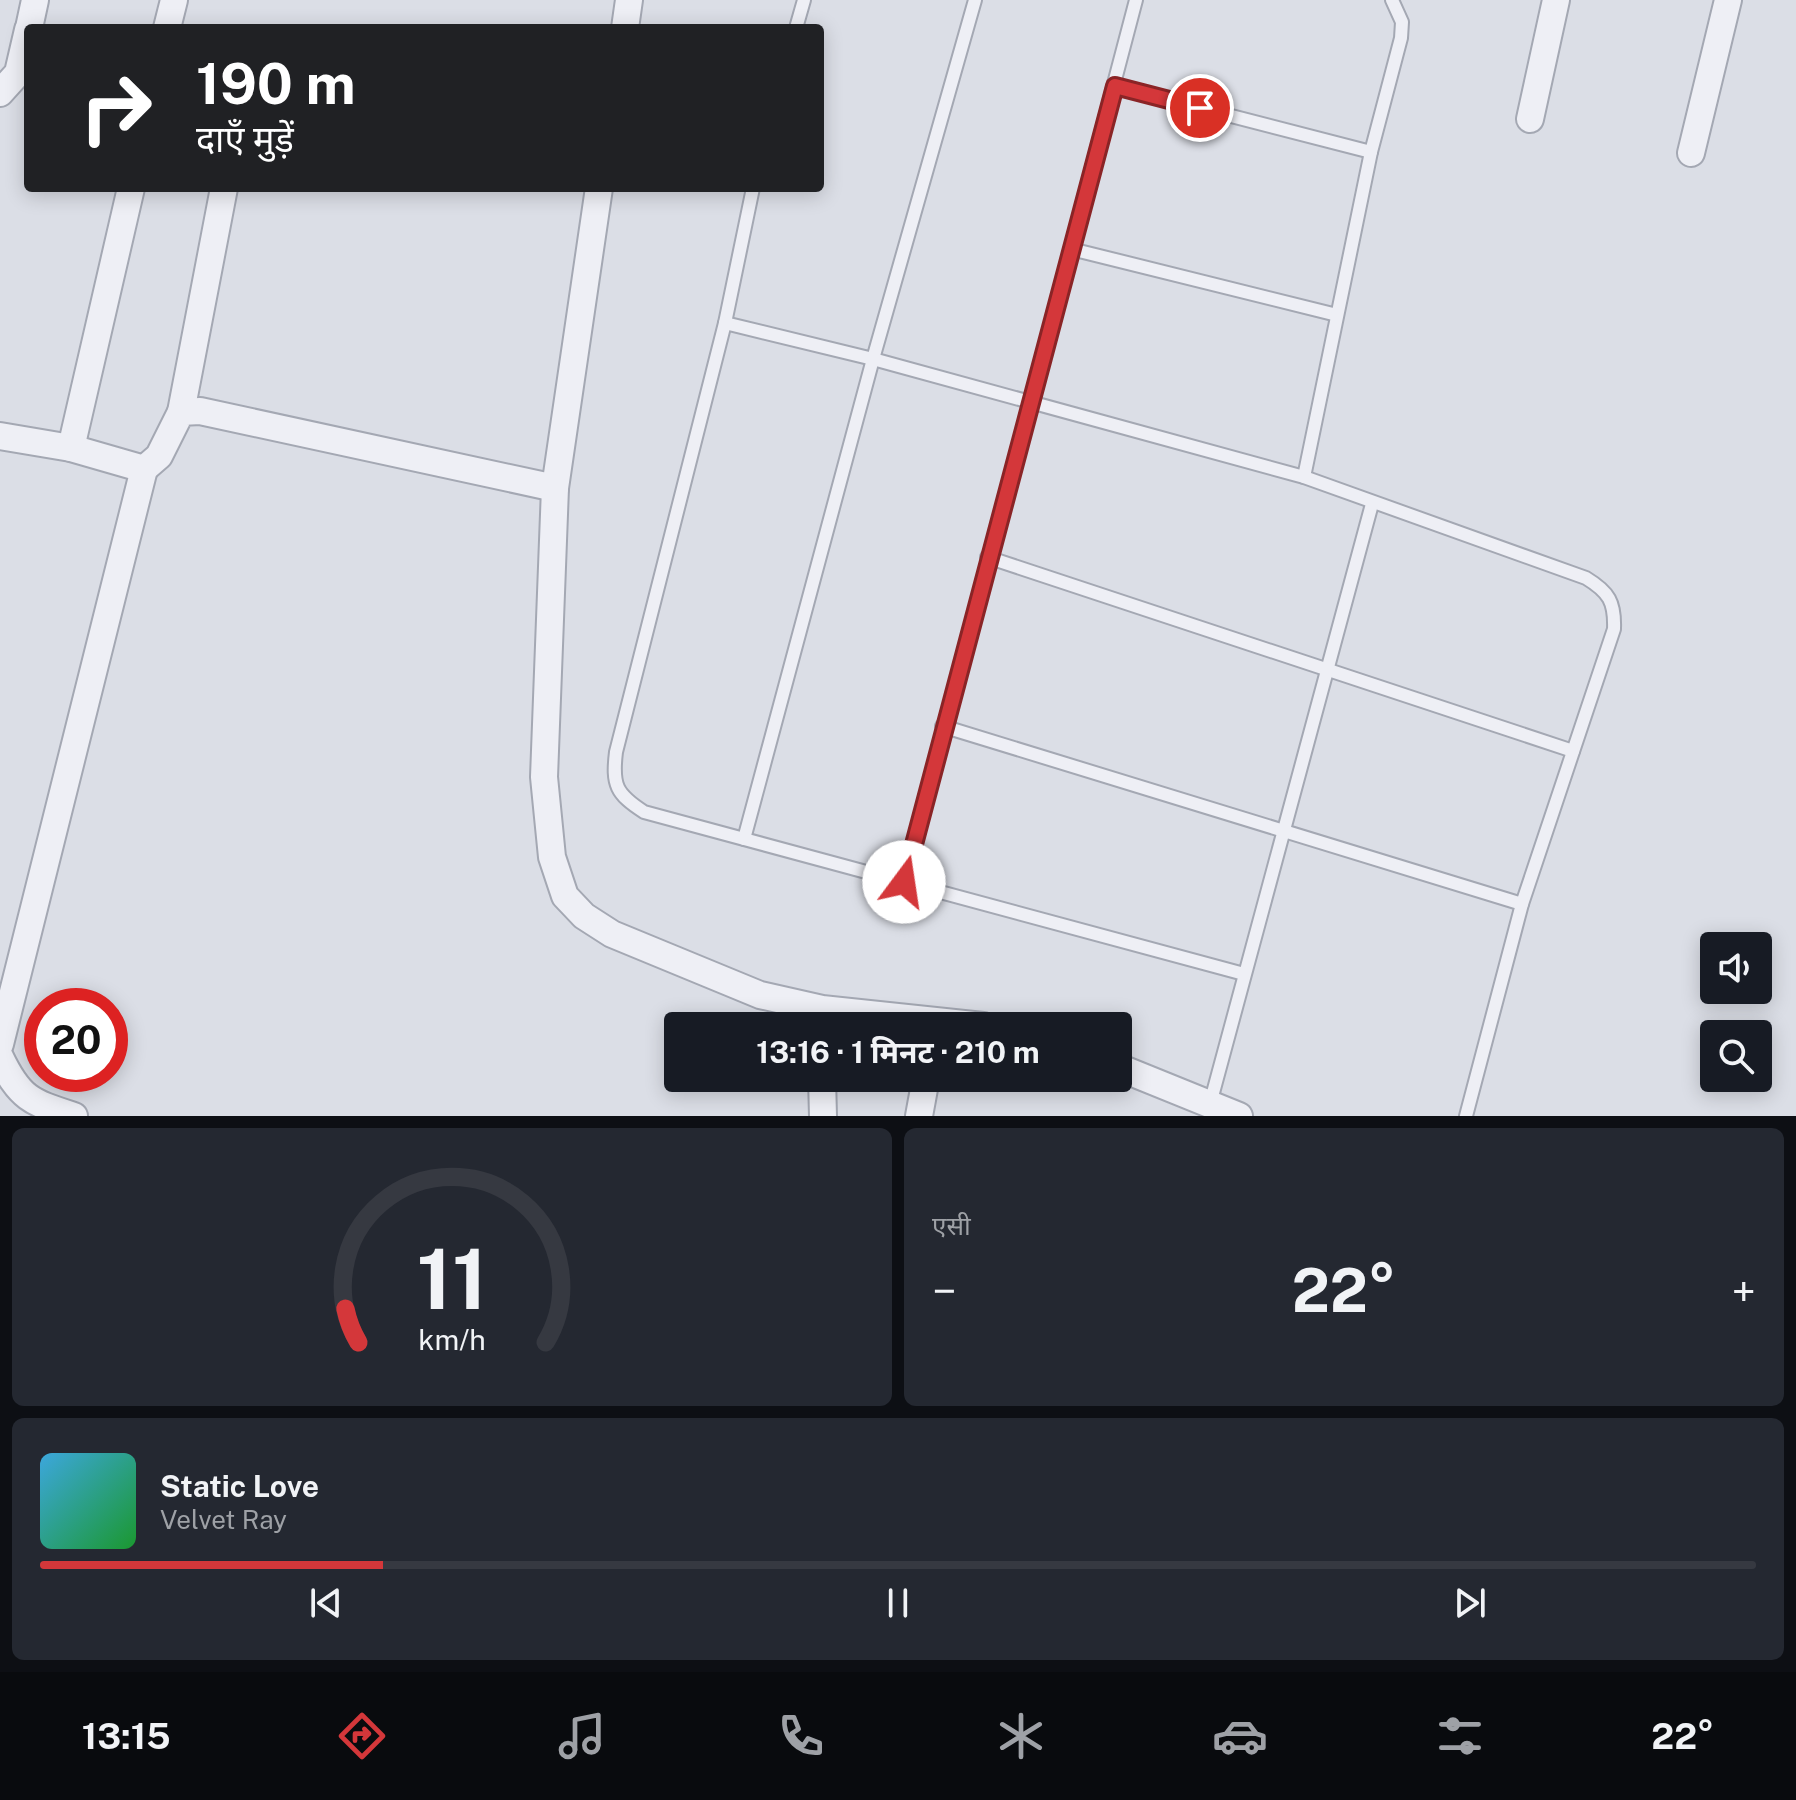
<!DOCTYPE html>
<html lang="hi">
<head>
<meta charset="utf-8">
<style>
	:root { --surface:#171b24; --page:#242831; --text:#f1f3f6; --muted:#9ea1a6; --line:#363941; --accent:#d4373a }
	body { margin:0; font-family:"Public Sans","Noto Sans Devanagari",sans-serif; background:var(--page); color:var(--text); height:100vh; display:flex; flex-direction:column; font-size:30px; white-space:nowrap }
	* { box-sizing:border-box; margin:0 }
	p { font-size:26px; color:var(--muted) }
	.icon { flex:none; width:44px; height:44px; fill:none; stroke:currentColor; stroke-width:2; stroke-linecap:round; stroke-linejoin:round }
	.map { position:relative; height:1116px; overflow:hidden }
	.drawer { display:flex; flex-direction:column; gap:12px; padding:12px; background:#0d0f14; flex:1 }
	.drawer>* { flex:none }
	.hud { position:absolute; left:24px; top:24px; width:800px; height:168px; border-radius:8px; box-shadow:0 4px 20px #0003; background:#202124; color:#fff; overflow:hidden }
	.tools { position:absolute; left:1700px; top:932px; display:grid; gap:16px }
	.tools a { display:grid; place-items:center; width:72px; height:72px; border-radius:8px; background:var(--surface); box-shadow:0 4px 20px #0003; font-size:40px }
	.speed { position:absolute; left:24px; top:988px; display:flex; gap:16px; font-size:40px; font-weight:700; text-align:center }
	.speed>* { display:grid; place-content:center; width:104px; height:104px; border-radius:50%; background:var(--surface); box-shadow:0 4px 20px #0003; line-height:1 }
	.speed .limit { border:12px solid #d22; background:#fff; color:#111 }
	.pin { position:absolute; display:grid; place-items:center; width:68px; height:68px; color:#fff; margin:-34px; border:4px solid #fff; border-radius:50%; box-shadow:0 2px 8px #0007 }
	.me { position:absolute; width:88px; margin:-44px; rotate:14deg; stroke-linejoin:round; filter:drop-shadow(0 0 6px #0008) }
	.turn { display:flex; align-items:center; gap:28px; height:168px; padding:0 40px; font-size:36px }
	.turn .icon { width:104px; height:104px; stroke-width:2.5 }
	.turn b { display:block; font-size:56px; line-height:68px }
	.big { font-size:60px; font-weight:700; line-height:1.1 }
	.drawer .card { flex:1; display:flex; flex-direction:column; justify-content:center; gap:12px; min-width:0; padding:0 28px; border-radius:12px; background:var(--page) }
	.drawer .dial { align-items:center; gap:0 }
	.dial svg { height:208px; overflow:visible; fill:none; stroke:var(--line); stroke-width:7; stroke-linecap:round; text-anchor:middle }
	.dial text { fill:var(--text); stroke:none }
	.song { display:flex; align-items:center; gap:24px }
	.cover { width:96px; height:96px; border-radius:12px; background:linear-gradient(135deg,hsl(200 70% 55%),hsl(130 70% 35%)) }
	.played { height:8px; border-radius:4px; background:linear-gradient(90deg,var(--accent) 20%,var(--line) 20%) }
	.keys { display:flex; justify-content:space-around; direction:ltr }
	.heat { display:flex; justify-content:space-between; align-items:center; font-size:44px; direction:ltr }
	.drawer .tiles { flex:1; display:grid; gap:12px; grid-template-columns:1fr 1fr }
	.card:last-child { grid-column:span 2 }
	.trip { position:absolute; left:664px; top:1012px; width:468px; height:80px; border-radius:8px; background:var(--surface); box-shadow:0 4px 20px #0003; font-weight:700; line-height:80px; text-align:center }
	.tabs { display:flex; height:128px; justify-content:space-around; align-items:center; background:#090b0e; color:var(--muted) }
	.tabs .icon { width:56px; height:56px }
	.tabs .current { color:var(--accent) }
	.tabs b { font-size:36px; color:var(--text) }
	.map>svg:first-child { display:block }
	.lines { fill:none; stroke-linecap:round; stroke-linejoin:round }
	.service-casing { stroke:#a4a8b3; stroke-width:16 }
	.minor-casing { stroke:#a4a8b3; stroke-width:30 }
	.service { stroke:#eeeff5; stroke-width:12 }
	.minor { stroke:#eeeff5; stroke-width:26 }
	.route-casing { stroke:#8a2426; stroke-width:20 }
	.route { stroke:#d4373a; stroke-width:14 }
</style>
</head>
<body>
<div class="map">
<svg width="1796" height="1116" viewBox="0 0 1796 1116">
	<rect width="100%" height="100%" fill="#dbdee6"/>
	<g class="lines">
		<!-- service casing -->
		<g class="service-casing">
			<g id="service">
				<polyline points="796,28 804,0"/>
				<polyline points="1115,86 1371,152"/>
				<path d="M753 188 725 323 616 752C612 785 616 794 644 812L1244 974"/>
				<polyline points="1071,249 1337,315"/>
				<path d="M725 323 873 359 1304 477 1586 578C1609 592 1615 602 1614 629L1522 904 1466 1116"/>
				<polyline points="1304,477 1371,152 1401,38 1402,22 1392,0"/>
				<polyline points="987,557 1573,751"/>
				<polyline points="942,726 1522,904"/>
				<polyline points="744,839 873,359 975,0"/>
				<polyline points="904,882 1136,0"/>
				<polyline points="1210,1104 1372,504"/>
			</g>
		</g>
		<!-- minor casing -->
		<g class="minor-casing">
			<g id="minor">
				<polyline points="29,28 35,0"/>
				<polyline points="167,28 174,0"/>
				<polyline points="625,28 629,0"/>
				<polyline points="0,93 18,73 28,30"/>
				<polyline points="1530,119 1556,0"/>
				<polyline points="1691,153 1728,0"/>
				<polyline points="599,188 555,488 544,777 552,857 565,896 584,916 612,934 760,995 822,1009 983,1026"/>
				<polyline points="181,412 224,188"/>
				<polyline points="0,436 71,448 144,469 159,456 181,412 200,411 555,488"/>
				<polyline points="71,448 131,188"/>
				<polyline points="0,1044 144,469"/>
				<path d="M0 1057C20 1099 31 1102 74 1116"/>
				<polyline points="1118,1067 1239,1116"/>
				<polyline points="822,1078 823,1116"/>
				<polyline points="919,1116 926,1078"/>
			</g>
		</g>
		<!-- service -->
		<use href="#service" class="service"/>
		<!-- minor -->
		<use href="#minor" class="minor"/>
	</g>
	<g class="lines">
		<!-- route casing -->
		<g class="route-casing">
			<polyline id="route" points="904,882 1115,86 1200,108"/>
		</g>
		<!-- route -->
		<use href="#route" class="route"/>
	</g>
</svg>
<div class="tools">
<a><svg class="icon" aria-label="sound" viewBox="0 0 24 24"><path d="M4 9h4l5-4v14l-5-4H4zM17 9q2 3 0 6"/></svg></a>
<a><svg class="icon" aria-label="search" viewBox="0 0 24 24"><circle cx="10" cy="10" r="6"/><path d="M15 15l6 6"/></svg></a>
</div>
<div class="speed"><div class="limit">20</div></div>
<div class="pin" style="left:1200px;top:108px;background:#d93025"><svg class="icon" aria-label="arrive" viewBox="0 0 24 24"><path d="M6 21V4h12l-3 4 3 4H6"/></svg></div>
<svg class="me" style="left:904px;top:882px" viewBox="-20 -20 40 40"><circle r="19" fill="#fff"/><path d="M0-13L10 11 0 6-10 11z" fill="#d4373a"/></svg>
<div class="trip">13:16 · 1 मिनट · 210 m</div>
<div class="hud">
<div class="turn"><svg class="icon" aria-label="right" viewBox="0 0 24 24"><path d="M7 20v-9h11M14 6l5 5-5 5"/></svg><div><b>190 m</b>दाएँ मुड़ें</div></div>
</div>
</div>
<section class="drawer">
<div class="tiles">
<div class="card dial"><svg viewBox="0 0 100 80">
<path d="M14 69A42 42 0 1 1 86 69"/>
<path d="M14 69A42 42 0 0 1 9 56" stroke="#d4373a"/>
<text x="50" y="56" font-size="32" font-weight="700">11</text>
<text x="50" y="72" font-size="11">km/h</text>
</svg></div>
<div class="card"><p>एसी</p>
<div class="heat"><a>−</a><b class="big">22°</b><a>+</a></div>
</div>
<div class="card">
<div class="song"><i class="cover"></i><div><b>Static Love</b><p>Velvet Ray</p></div></div>
<div class="played"></div>
<div class="keys"><svg class="icon" aria-label="previous" viewBox="0 0 24 24"><path d="M18 5L8 12l10 7zM5 5v14"/></svg><svg class="icon" aria-label="pause" viewBox="0 0 24 24"><path d="M8 5v14M16 5v14"/></svg><svg class="icon" aria-label="next" viewBox="0 0 24 24"><path d="M6 5l10 7-10 7zM19 5v14"/></svg></div>
</div>
</div>
</section>
<nav class="tabs">
<b>13:15</b>
<svg class="icon current" aria-label="directions" viewBox="0 0 24 24"><path d="M12 3l9 9-9 9-9-9zM9 14v-3h6M13 9l2 2-2 2"/></svg>
<svg class="icon" aria-label="music" viewBox="0 0 24 24"><path d="M9 18V5l10-2v13"/><circle cx="6" cy="18" r="3"/><circle cx="16" cy="16" r="3"/></svg>
<svg class="icon" aria-label="phone" viewBox="0 0 24 24"><path d="M5 4h4l2 5-3 2q2 4 5 5l2-3 5 2v4C11 20 4 13 5 4z"/></svg>
<svg class="icon" aria-label="climate" viewBox="0 0 24 24"><path d="M12 3v18M4 7l16 10M4 17L20 7"/></svg>
<svg class="icon" aria-label="car" viewBox="0 0 24 24"><path d="M5 17H2v-5l4-1 3-4h7l3 4 3 1v5h-3M9 17h6M6 11h13"/><circle cx="7" cy="17" r="2"/><circle cx="17" cy="17" r="2"/></svg>
<svg class="icon" aria-label="filters" viewBox="0 0 24 24"><path d="M4 7h16M4 17h16"/><circle cx="9" cy="7" r="2"/><circle cx="15" cy="17" r="2"/></svg>
<b>22°</b>
</nav>
</body>
</html>
